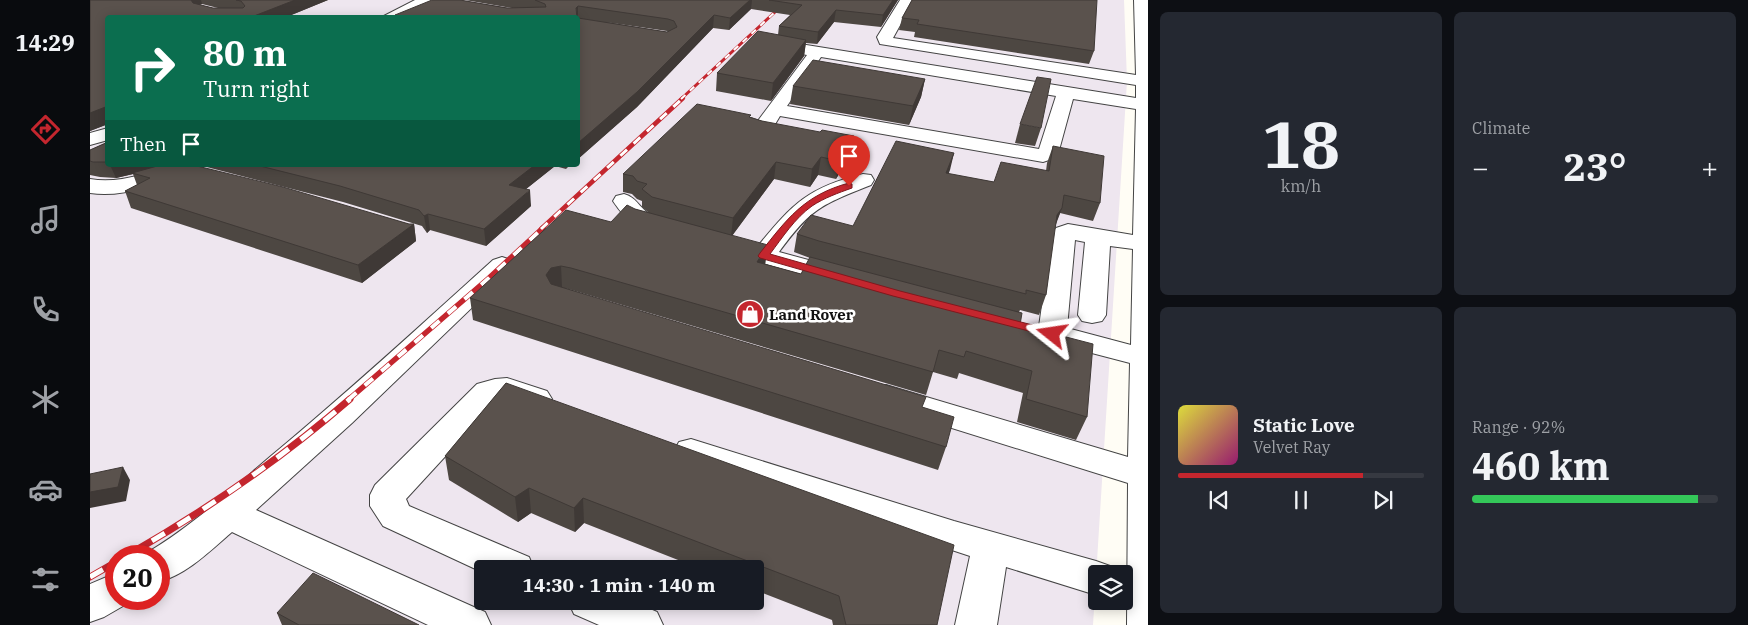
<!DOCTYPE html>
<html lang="en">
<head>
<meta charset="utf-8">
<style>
	:root { --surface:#171b24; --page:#242831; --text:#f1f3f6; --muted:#9ea1a6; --line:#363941; --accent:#c4262e }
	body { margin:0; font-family:"IBM Plex Serif",serif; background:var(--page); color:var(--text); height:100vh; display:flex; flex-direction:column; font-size:19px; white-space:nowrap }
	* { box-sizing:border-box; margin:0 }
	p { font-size:16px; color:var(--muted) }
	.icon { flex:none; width:28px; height:28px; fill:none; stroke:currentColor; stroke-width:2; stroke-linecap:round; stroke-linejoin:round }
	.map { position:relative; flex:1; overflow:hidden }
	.drawer { display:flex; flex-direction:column; gap:12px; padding:12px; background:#0d0f14; width:600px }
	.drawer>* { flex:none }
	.top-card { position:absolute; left:15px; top:15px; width:475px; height:152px; border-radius:5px; box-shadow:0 2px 12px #0003; background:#0b6e4f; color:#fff; overflow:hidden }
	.tools { position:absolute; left:998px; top:565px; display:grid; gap:10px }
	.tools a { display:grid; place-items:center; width:45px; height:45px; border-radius:5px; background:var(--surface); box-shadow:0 2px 12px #0003; font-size:25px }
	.speed { position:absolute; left:15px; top:545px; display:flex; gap:10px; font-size:25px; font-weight:700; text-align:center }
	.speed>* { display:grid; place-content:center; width:65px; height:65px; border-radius:50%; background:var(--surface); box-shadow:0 2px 12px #0003; line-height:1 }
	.speed .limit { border:8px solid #d22; background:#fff; color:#111 }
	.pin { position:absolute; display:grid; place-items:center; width:42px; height:42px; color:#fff; margin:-51px -21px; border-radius:50% 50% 50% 0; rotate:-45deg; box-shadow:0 0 5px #0007 }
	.pin .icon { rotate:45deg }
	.me { position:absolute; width:55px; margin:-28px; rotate:285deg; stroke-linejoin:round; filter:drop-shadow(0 0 4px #0008) }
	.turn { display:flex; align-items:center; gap:18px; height:105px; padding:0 15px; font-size:22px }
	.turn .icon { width:65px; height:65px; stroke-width:2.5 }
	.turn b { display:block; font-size:35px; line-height:42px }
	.then { display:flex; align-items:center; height:48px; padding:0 15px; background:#0003; gap:10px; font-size:19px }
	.big { font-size:38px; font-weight:700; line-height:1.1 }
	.drawer .card { flex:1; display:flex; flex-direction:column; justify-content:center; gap:8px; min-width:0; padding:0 18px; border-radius:8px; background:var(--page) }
	.drawer .dial { align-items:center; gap:0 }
	.dial b { font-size:65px; line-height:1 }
	.song { display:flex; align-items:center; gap:15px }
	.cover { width:60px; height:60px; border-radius:8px; background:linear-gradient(135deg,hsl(60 70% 55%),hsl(320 70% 35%)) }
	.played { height:5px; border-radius:2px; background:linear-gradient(90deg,var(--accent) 75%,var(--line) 75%) }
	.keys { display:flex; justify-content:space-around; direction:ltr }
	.heat { display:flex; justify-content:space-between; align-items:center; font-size:28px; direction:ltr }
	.charge { height:8px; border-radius:4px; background:linear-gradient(90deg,#34c759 92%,var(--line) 0) }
	.drawer .tiles { flex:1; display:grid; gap:12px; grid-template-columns:repeat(2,1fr) }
	.trip { position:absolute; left:384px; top:560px; width:290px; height:50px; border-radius:5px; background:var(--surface); box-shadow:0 2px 12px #0003; font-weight:700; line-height:50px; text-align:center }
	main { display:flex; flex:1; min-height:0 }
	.dock { display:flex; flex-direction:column; width:90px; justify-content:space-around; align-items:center; background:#090b0e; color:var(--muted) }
	.dock .icon { width:35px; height:35px }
	.dock .active { color:var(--accent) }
	.dock b { font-size:22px; color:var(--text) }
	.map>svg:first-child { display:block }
	.industrial { fill:#eee6ef; fill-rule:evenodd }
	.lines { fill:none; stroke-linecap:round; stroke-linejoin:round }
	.minor-casing { stroke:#444; stroke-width:2 }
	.minor { fill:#fff; fill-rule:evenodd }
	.rail-far3-casing { stroke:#c4262e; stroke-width:3 }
	.rail-far2-casing { stroke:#c4262e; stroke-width:4.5 }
	.rail-far1-casing { stroke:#c4262e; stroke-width:5.5 }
	.rail-casing { stroke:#c4262e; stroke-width:7 }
	.rail-far3 { stroke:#fff; stroke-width:2; stroke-dasharray:6; stroke-linecap:butt }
	.rail-far2 { stroke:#fff; stroke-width:3; stroke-dasharray:9; stroke-linecap:butt }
	.rail-far1 { stroke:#fff; stroke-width:4; stroke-dasharray:11; stroke-linecap:butt }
	.rail { stroke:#fff; stroke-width:5; stroke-dasharray:15; stroke-linecap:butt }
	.wall { fill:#4d4742; fill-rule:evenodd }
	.shaded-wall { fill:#3f3936 }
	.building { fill:#5a524d; stroke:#3f3936 }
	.route { fill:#c4262e; stroke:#7f191e }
	.labels { text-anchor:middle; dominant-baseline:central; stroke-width:5; stroke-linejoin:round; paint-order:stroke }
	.poi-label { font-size:15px; font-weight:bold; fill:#111; stroke:#fff; text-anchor:start }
</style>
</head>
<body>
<main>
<nav class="dock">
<b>14:29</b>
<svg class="icon active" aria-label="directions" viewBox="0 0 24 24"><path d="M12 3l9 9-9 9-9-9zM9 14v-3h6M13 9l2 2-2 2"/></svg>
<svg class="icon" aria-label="music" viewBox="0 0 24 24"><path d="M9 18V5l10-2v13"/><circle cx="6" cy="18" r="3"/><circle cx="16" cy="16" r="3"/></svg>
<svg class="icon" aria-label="phone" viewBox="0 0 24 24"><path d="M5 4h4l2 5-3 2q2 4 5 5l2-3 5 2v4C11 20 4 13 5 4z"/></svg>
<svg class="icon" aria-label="climate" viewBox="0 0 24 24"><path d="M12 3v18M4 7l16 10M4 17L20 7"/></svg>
<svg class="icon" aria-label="car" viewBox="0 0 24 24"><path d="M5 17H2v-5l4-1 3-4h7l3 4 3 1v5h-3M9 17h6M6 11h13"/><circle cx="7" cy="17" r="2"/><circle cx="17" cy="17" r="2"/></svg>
<svg class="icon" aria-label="filters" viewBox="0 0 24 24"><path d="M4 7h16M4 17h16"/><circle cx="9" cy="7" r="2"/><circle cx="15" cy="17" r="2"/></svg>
</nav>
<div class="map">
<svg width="1058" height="625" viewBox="0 0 1058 625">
	<rect width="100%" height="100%" fill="#fffdf5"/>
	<!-- industrial -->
	<path class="industrial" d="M0 0H1034L1037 81 1003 625H0ZM18 18H488V165H18ZM26 556H69V599H26ZM392 569H665V601H392Z"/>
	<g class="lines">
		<!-- minor casing -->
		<g class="minor-casing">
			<g id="minor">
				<polygon points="325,0 363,0 448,14 455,18 418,18 338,4 310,18 290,18"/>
				<path d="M810 0H824L803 38 1046 75 1044 0H1058V625H1037L1038 483 785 404 780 396 785 388 796 385 1038 457 1040 363 952 340 948 334 962 233 966 228 978 224 1043 235 1046 109 983 99 968 154 965 158 953 162 690 116 684 126 677 128 670 126 667 122 717 55 673 47 671 44 673 41 679 39 1046 98V85L790 44 787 37ZM731 57 966 96 949 149 697 106ZM985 240 995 242 988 315 992 321 1002 323 1012 321 1016 315 1020 246 1043 249 1041 345 977 328Z"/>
				<polygon points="18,128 18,140 0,145 0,133"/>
				<path d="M83 167 91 168 94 173 91 178C61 185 31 198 0 193V179C29 184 55 173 83 167Z"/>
				<path d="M773 174 781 175 784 180 781 185C731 205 721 208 689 252L759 271 763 277 759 283 750 285 741 283 630 251 627 246 630 241 639 239 668 246C702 204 719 187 773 174Z"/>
				<path d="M534 194C546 197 549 207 559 214 566 218 574 219 579 226L575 231C552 237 535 219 523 201L526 196Z"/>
				<path d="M412 257 421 260 425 265 421 270 262 423 166 510 395 612 401 625H338L142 532C120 551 97 574 69 582V556H54L55 554C101 527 140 491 181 456 257 393 330 326 403 260Z"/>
				<path d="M417 378 457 391 462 399 457 407C435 413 428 398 408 399L316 499 319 506 439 557 444 569H392V572L293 526 280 506V495L285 485 387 384 405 379Z"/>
				<polygon points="601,439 864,521 1006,561 1020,566 1024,574 1006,574 1006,595 916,567 907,625 865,625 880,556 589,460 584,451 589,442"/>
				<polygon points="26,573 26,599 42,599 40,602 14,617 0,622 0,584"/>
				<polygon points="478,601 542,601 567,612 573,625 509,625 484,614"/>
			</g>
		</g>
		<!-- minor -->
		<use href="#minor" class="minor"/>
		<!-- rail-far3 casing -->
		<g class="rail-far3-casing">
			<polyline id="rail-far3" points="591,99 698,0"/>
		</g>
		<!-- rail-far2 casing -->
		<g class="rail-far2-casing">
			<polyline id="rail-far2" points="451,229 593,98"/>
		</g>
		<!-- rail-far1 casing -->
		<g class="rail-far1-casing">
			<polyline id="rail-far1" points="258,400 399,278 453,228"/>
		</g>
		<!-- rail casing -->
		<g class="rail-casing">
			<g id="rail">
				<path d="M36 556C115 511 191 459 260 399"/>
				<polyline points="0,577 26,562"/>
			</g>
		</g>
		<!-- rail-far3 -->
		<use href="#rail-far3" class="rail-far3"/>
		<!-- rail-far2 -->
		<use href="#rail-far2" class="rail-far2"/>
		<!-- rail-far1 -->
		<use href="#rail-far1" class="rail-far1"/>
		<!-- rail -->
		<use href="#rail" class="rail"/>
	</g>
	<!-- wall -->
	<g class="wall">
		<path d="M0 0H238L194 18H18V124L0 131ZM112 4 128 8H123L110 5Z"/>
		<path d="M375 0H808L791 27 744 22 727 44 716 43 714 56 681 101 626 91 627 73 688 35 689 26 700 15 661 9 639 30 623 28 547 107 488 159V18H305V15L422 8ZM515 22 577 31 578 32H577Z"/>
		<polygon points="822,0 1004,51 999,64 824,37 825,32 809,30 812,18"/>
		<polygon points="835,79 831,97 819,125 700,104 703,86"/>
		<polygon points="661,117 761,153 746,179 728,175 720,187 684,179 642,236 675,264 711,274 720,258 704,252 707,234 763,226 864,153 858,174 904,182 956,171 957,163 963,146 1010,203 1003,221 970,213 965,225 956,295 949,315 930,310 929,312 930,325 997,417 986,440 927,422 933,393 869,373 867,379 843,372 836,395 475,288 832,407 856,447 848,470 383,320 380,298 545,209 559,213 552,207 552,201 547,199 542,194 533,192 533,174"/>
		<polygon points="930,124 951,128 945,146 925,143"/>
		<polygon points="18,142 18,165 103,165 319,224 324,224 326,241 272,283 41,208 35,191 47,185 43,174 26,178 10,177 0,175 0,150"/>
		<polygon points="109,165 480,165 476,169 465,166 436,189 441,206 396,246 340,230 337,233 332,226 253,202"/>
		<polygon points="416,383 847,625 743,625 742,620 665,590 665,569 611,569 494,523 485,532 441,513 428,522 359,480 355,456"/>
		<polygon points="187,613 329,625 192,625"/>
	</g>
	<!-- shaded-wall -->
	<g class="shaded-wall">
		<polygon points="101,0 111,0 112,4 107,5 103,9"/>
		<polygon points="205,0 238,0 194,18 159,18"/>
		<polygon points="660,0 662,0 661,9 639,30 640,18"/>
		<polygon points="803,0 808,0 791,27 793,15"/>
		<polygon points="488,6 488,19 486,8"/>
		<polygon points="746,10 744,22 727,44 728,32"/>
		<polygon points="624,15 623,28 547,107 488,159 488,143"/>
		<polygon points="716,40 714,56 681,101 683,83"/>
		<polygon points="835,79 831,97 819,125 823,106"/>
		<polygon points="18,106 18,124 0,131 0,113"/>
		<polygon points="764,136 761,153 746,179 749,161"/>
		<polygon points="864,153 860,170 852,191 856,173"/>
		<polygon points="731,157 728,175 720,187 722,169"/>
		<polygon points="686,162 684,179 641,237 643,218"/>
		<polygon points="20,165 78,165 42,173 43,174 26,178"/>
		<polygon points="445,165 465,165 465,166 421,201 419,185"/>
		<polygon points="440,190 441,206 396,246 394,229"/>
		<polygon points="972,208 965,227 967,215"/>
		<polygon points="338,214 340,230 337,233 334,216"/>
		<polygon points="324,224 326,241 272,283 268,265"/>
		<polygon points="678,245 675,266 667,262"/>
		<polygon points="471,266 472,287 463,289 456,275 461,268"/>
		<polygon points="33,467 40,480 36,501 0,508 0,492"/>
		<polygon points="439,488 441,513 428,522 425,497"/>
		<polygon points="493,498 494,523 485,532 484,508"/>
	</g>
	<!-- building -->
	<g class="building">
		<polygon points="0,0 101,0 103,3 123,8 153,8 155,6 151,1 146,0 205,0 159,18 18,18 18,106 0,113"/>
		<polygon points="342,0 370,0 417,8 456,7 455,4 445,0 660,0 640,18 624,15 547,92 488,143 488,18 577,32 587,27 584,21 578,19 488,6 486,8 487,18 318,18 305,15"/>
		<polygon points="679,0 803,0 793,15 746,10 728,32 689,26 712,5"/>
		<polygon points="822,0 1007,0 1004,51 827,24 829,20 812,18"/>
		<polygon points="668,31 716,40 683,83 627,73"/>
		<polygon points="723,60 835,79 823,106 703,86"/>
		<polygon points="947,77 961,79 951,128 930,124"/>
		<polygon points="607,104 661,115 659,117 672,121 730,132 732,130 764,136 749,161 731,157 722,169 686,162 643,218 562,197 552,189 557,184 547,181 543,176 533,174"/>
		<polygon points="806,141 864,153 856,173 904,182 911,162 959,171 963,146 1014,156 1010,203 974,195 972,208 967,215 956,295 936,290 936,294 729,241 707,234 721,215 763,226"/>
		<polygon points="18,142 18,162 3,162 0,161 0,150"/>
		<polygon points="71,165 103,165 193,187 319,224 324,224 268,265 35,191 60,178 42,173"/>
		<polygon points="166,165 445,165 419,185 440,190 394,229 338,214 334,216 329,210 250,186"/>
		<polygon points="537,205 545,209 678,245 667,262 711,274 720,257 932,313 930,325 1003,344 997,417 936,399 942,371 876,351 874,357 849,350 843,372 481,268 471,266 461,268 456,275 461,284 836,397 832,407 864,417 856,447 380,298 476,210 521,222"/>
		<polygon points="416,383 864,545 847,625 756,625 749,596 493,498 484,508 439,488 425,497 355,456"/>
		<polygon points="33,467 28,487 0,492 0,474"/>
		<polygon points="223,573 329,625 209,625 187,613"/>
	</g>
	<!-- route -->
	<path class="route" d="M759 183 762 184V188C748 193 734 198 722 206 705 218 692 238 680 254L810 291 966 331 968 334 966 336 962 337 803 296 670 258 668 256 670 253C697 219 714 195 759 183Z"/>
	<!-- icons -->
	<defs>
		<g id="shop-disc" transform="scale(1.4375)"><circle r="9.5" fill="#c4262e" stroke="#fff"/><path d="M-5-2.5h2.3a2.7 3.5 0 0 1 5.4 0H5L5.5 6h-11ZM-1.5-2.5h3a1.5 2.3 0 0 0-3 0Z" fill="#fff"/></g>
	</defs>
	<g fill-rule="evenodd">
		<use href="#shop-disc" x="660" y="314"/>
	</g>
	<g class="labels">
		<!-- poi labels -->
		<g class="poi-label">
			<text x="679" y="314">Land Rover</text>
		</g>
	</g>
</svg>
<div class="tools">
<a><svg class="icon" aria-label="layers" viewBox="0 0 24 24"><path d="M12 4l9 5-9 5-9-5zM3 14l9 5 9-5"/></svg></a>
</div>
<div class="speed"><div class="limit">20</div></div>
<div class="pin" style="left:759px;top:186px;background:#d93025"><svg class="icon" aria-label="arrive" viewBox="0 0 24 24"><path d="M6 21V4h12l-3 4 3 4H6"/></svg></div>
<svg class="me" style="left:962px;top:334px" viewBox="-20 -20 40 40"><path d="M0-17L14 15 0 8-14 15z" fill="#c4262e" stroke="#fff" stroke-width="4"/></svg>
<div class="trip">14:30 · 1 min · 140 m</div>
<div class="top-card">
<div class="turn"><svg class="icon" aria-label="right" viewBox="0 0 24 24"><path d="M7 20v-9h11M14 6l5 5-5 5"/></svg><div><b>80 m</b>Turn right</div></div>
<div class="then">Then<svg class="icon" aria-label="arrive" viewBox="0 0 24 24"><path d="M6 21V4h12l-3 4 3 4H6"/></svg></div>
</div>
</div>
<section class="drawer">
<div class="tiles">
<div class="card dial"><b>18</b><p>km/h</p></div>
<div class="card"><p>Climate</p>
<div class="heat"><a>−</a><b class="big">23°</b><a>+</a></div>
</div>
<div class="card">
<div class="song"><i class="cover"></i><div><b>Static Love</b><p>Velvet Ray</p></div></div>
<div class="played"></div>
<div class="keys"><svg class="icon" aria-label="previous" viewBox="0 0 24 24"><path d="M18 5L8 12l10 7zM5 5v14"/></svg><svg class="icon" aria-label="pause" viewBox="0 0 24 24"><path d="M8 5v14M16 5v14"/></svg><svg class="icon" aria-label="next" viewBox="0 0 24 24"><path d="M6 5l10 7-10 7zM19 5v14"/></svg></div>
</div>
<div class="card"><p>Range · 92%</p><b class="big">460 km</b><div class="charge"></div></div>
</div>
</section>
</main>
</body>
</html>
